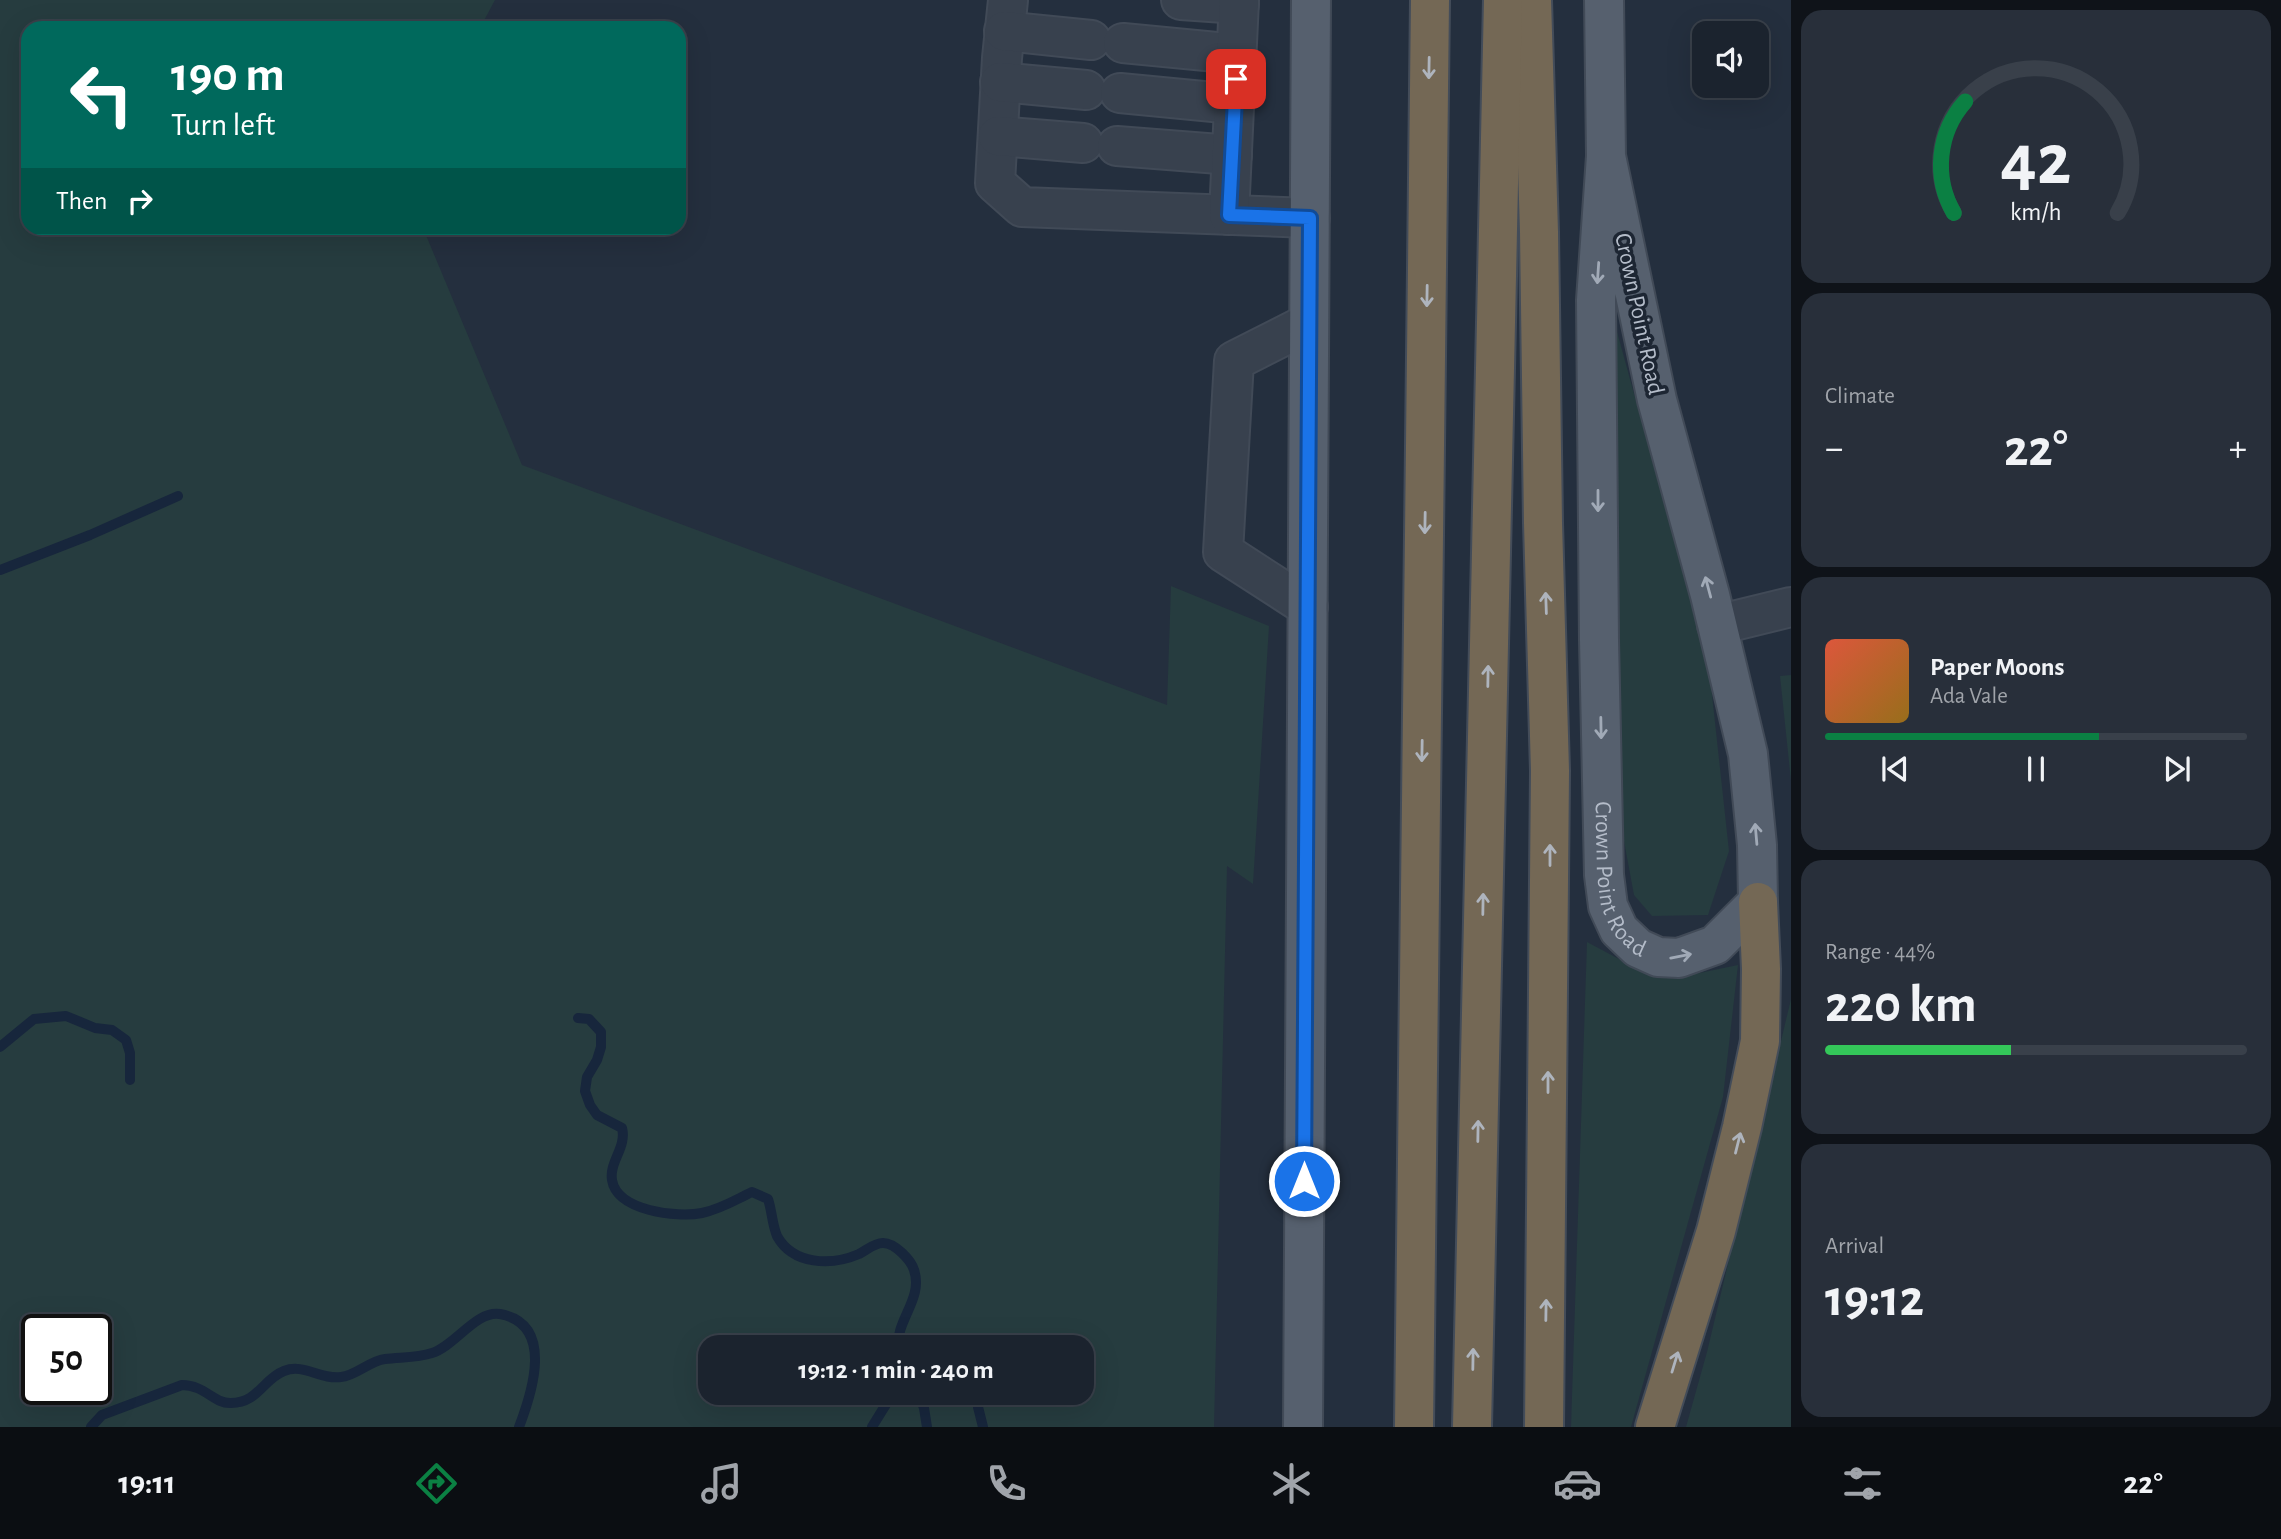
<!DOCTYPE html>
<html lang="en">
<head>
<meta charset="utf-8">
<style>
	:root { --surface:#1b232e; --page:#282f3a; --text:#f1f3f6; --muted:#a0a4aa; --line:#39404a; --accent:#0b8043 }
	body { margin:0; font-family:"Alegreya Sans",sans-serif; background:var(--page); color:var(--text); height:100vh; display:flex; flex-direction:column; font-size:26px; white-space:nowrap }
	* { box-sizing:border-box; margin:0 }
	p { font-size:23px; color:var(--muted) }
	.icon { flex:none; width:38px; height:38px; fill:none; stroke:currentColor; stroke-width:2; stroke-linecap:round; stroke-linejoin:round }
	.map { position:relative; flex:1; overflow:hidden }
	.drawer { display:flex; flex-direction:column; gap:10px; padding:10px; background:#0f1319; width:490px }
	.drawer>* { flex:none }
	.hud { position:absolute; left:21px; top:21px; width:665px; height:214px; border-radius:21px; box-shadow:0 7px 28px #0002,0 0 0 2px var(--line); background:#00695c; color:#fff; overflow:hidden }
	.tools { position:absolute; left:1692px; top:21px; display:grid; gap:14px }
	.tools a { display:grid; place-items:center; width:77px; height:77px; border-radius:14px; background:var(--surface); box-shadow:0 7px 28px #0002,0 0 0 2px var(--line); font-size:35px }
	.speed { position:absolute; left:21px; top:1314px; display:flex; gap:14px; font-size:35px; font-weight:700; text-align:center }
	.speed>* { display:grid; place-content:center; width:91px; height:91px; border-radius:50%; background:var(--surface); box-shadow:0 7px 28px #0002,0 0 0 2px var(--line); line-height:1 }
	.speed .limit { border:4px solid #111; border-radius:10px; background:#fff; color:#111 }
	.pin { position:absolute; display:grid; place-items:center; width:60px; height:60px; color:#fff; margin:-30px; border-radius:14px; box-shadow:0 4px 10px #0006 }
	.me { position:absolute; width:77px; margin:-38px; rotate:0deg; stroke-linejoin:round; filter:drop-shadow(0 0 5px #0008) }
	.turn { display:flex; align-items:center; gap:24px; height:147px; padding:0 35px; font-size:32px }
	.turn .icon { width:91px; height:91px; stroke-width:2.5 }
	.turn b { display:block; font-size:49px; line-height:60px }
	.then { display:flex; align-items:center; height:66px; padding:0 35px; background:#0003; gap:14px; font-size:26px }
	.big { font-size:52px; font-weight:700; line-height:1.1 }
	.drawer .card { flex:1; display:flex; flex-direction:column; justify-content:center; gap:10px; min-width:0; padding:0 24px; border-radius:21px; background:var(--page) }
	.drawer .dial { align-items:center; gap:0 }
	.dial svg { height:182px; overflow:visible; fill:none; stroke:var(--line); stroke-width:7; stroke-linecap:round; text-anchor:middle }
	.dial text { fill:var(--text); stroke:none }
	.song { display:flex; align-items:center; gap:21px }
	.cover { width:84px; height:84px; border-radius:10px; background:linear-gradient(135deg,hsl(10 70% 55%),hsl(40 70% 35%)) }
	.played { height:7px; border-radius:4px; background:linear-gradient(90deg,var(--accent) 65%,var(--line) 65%) }
	.keys { display:flex; justify-content:space-around; direction:ltr }
	.heat { display:flex; justify-content:space-between; align-items:center; font-size:38px; direction:ltr }
	.charge { height:10px; border-radius:5px; background:linear-gradient(90deg,#34c759 44%,var(--line) 0) }
	.trip { position:absolute; left:698px; top:1335px; width:396px; height:70px; border-radius:21px; background:var(--surface); box-shadow:0 7px 28px #0002,0 0 0 2px var(--line); font-weight:700; line-height:70px; text-align:center }
	.tab-bar { display:flex; height:112px; justify-content:space-around; align-items:center; background:#0b0e12; color:var(--muted) }
	.tab-bar .icon { width:49px; height:49px }
	.tab-bar .on { color:var(--accent) }
	.tab-bar b { font-size:32px; color:var(--text) }
	main { display:flex; flex:1; min-height:0 }
	.map>svg:first-child { display:block }
	.green { fill:#263c3f; fill-rule:evenodd }
	.lines { fill:none; stroke-linecap:round; stroke-linejoin:round }
	.stream { stroke:#17263c; stroke-width:10 }
	.minor-casing { stroke:#414a57; stroke-width:42 }
	.major-casing { stroke:#414a57; stroke-width:42 }
	.highway-casing { stroke:#434c59; stroke-width:42 }
	.minor { stroke:#38414e; stroke-width:38 }
	.major { stroke:#56606e; stroke-width:38 }
	.highway { stroke:#746855; stroke-width:38 }
	.oneway { stroke:#aeb4bd }
	.oneway2 { stroke:#a1aab7 }
	.route-casing { stroke:#114b97; stroke-width:18 }
	.route { stroke:#1a73e8; stroke-width:12 }
	.labels { text-anchor:middle; dominant-baseline:central; stroke-width:7; stroke-linejoin:round; paint-order:stroke }
	.street-label { font-size:24px; fill:#b4bcc9; stroke:#1d2633 }
</style>
</head>
<body>
<main>
<div class="map">
<svg width="1791" height="1427" viewBox="0 0 1791 1427">
	<rect width="100%" height="100%" fill="#242f3e"/>
	<!-- green -->
	<g class="green">
		<path d="M0 0H495L480 28H28V228H423L522 465 1167 705 1171 586 1269 626 1253 884 1227 866 1214 1427H0ZM96 1330V1390H37V1330ZM710 1348H1082V1393H710Z"/>
		<polygon points="1616,328 1709,667 1729,851 1708,915 1652,916 1634,895 1621,825"/>
		<polygon points="1791,675 1791,781 1780,676"/>
		<polygon points="1587,942 1634,967 1685,976 1738,965 1723,1097 1631,1427 1571,1427"/>
		<polygon points="1791,999 1791,1427 1686,1427 1707,1352"/>
	</g>
	<g class="lines">
		<!-- stream -->
		<g class="stream">
			<polyline points="0,570 90,535 178,496"/>
			<path d="M578 1018 589 1019 601 1032V1047L597 1060 587 1077 585 1091 590 1105 597 1115 622 1128C627 1147 609 1162 612 1180 617 1211 677 1218 702 1213 721 1209 735 1200 752 1192L768 1199C772 1211 772 1224 777 1236 793 1265 831 1266 859 1254 867 1250 874 1243 883 1243 895 1243 911 1260 914 1270 924 1299 894 1322 899 1348"/>
			<polyline points="0,1047 34,1019 66,1016 95,1028 112,1030 126,1040 130,1053 130,1080"/>
			<polyline points="918,1393 924,1408 927,1427"/>
			<polyline points="980,1393 978,1407 983,1427"/>
			<path d="M91 1427 102 1415 182 1385C205 1385 214 1404 231 1403 258 1403 263 1379 284 1371 304 1363 320 1380 341 1377 356 1376 369 1361 385 1359 400 1357 417 1358 432 1353 455 1346 476 1310 500 1314 555 1324 532 1393 519 1427"/>
			<polyline points="872,1427 893,1393"/>
		</g>
		<!-- minor casing -->
		<g class="minor-casing">
			<g id="minor">
				<polyline points="1008,0 1002,58 995,183 1022,207 1310,218"/>
				<polyline points="1181,0 1239,4"/>
				<polyline points="1004,31 1091,40"/>
				<polyline points="1123,43 1237,54"/>
				<polyline points="1000,82 1086,90"/>
				<polyline points="1120,93 1234,104"/>
				<polyline points="998,136 1083,143"/>
				<polyline points="1117,146 1232,155"/>
				<polyline points="1229,215 1239,0"/>
				<polyline points="1308,607 1223,552 1234,361 1309,323"/>
				<polyline points="1717,625 1791,607"/>
			</g>
		</g>
		<!-- major casing -->
		<g class="major-casing">
			<g id="major">
				<path id="s1" d="M1604 0 1606 156 1596 300 1599 640 1604 875 1608 906 1619 930 1638 948 1658 957 1679 958 1715 945 1758 902 1757 845 1748 754 1710 595 1657 400 1606 156"/>
				<polyline points="1303,1427 1311,0"/>
			</g>
		</g>
		<!-- highway casing -->
		<g class="highway-casing">
			<g id="highway">
				<polyline points="1532,0 1539,232 1543,523 1550,771 1544,1427"/>
				<polyline points="1414,1427 1430,0"/>
				<polyline points="1472,1427 1503,0"/>
				<polyline points="1655,1427 1716,1231 1742,1127 1760,1041 1761,969 1758,902"/>
			</g>
		</g>
		<!-- minor -->
		<use href="#minor" class="minor"/>
		<!-- major -->
		<use href="#major" class="major"/>
		<!-- highway -->
		<use href="#highway" class="highway"/>
	</g>
	<!-- one-way arrows -->
	<defs><path id="oneway-shaft" d="M-6 0H5M1.5-3L5.5 0L1.5 3" fill="none" stroke-width="1.6" stroke-linecap="round" stroke-linejoin="round" transform="scale(1.75)"/></defs>
	<g class="oneway">
		<use href="#oneway-shaft" transform="translate(1429 68) rotate(91)"/>
		<use href="#oneway-shaft" transform="translate(1427 296) rotate(91)"/>
		<use href="#oneway-shaft" transform="translate(1425 523) rotate(91)"/>
		<use href="#oneway-shaft" transform="translate(1546 603) rotate(-92)"/>
		<use href="#oneway-shaft" transform="translate(1488 676) rotate(-89)"/>
		<use href="#oneway-shaft" transform="translate(1422 751) rotate(91)"/>
		<use href="#oneway-shaft" transform="translate(1550 855) rotate(-90)"/>
		<use href="#oneway-shaft" transform="translate(1483 904) rotate(-89)"/>
		<use href="#oneway-shaft" transform="translate(1548 1082) rotate(-90)"/>
		<use href="#oneway-shaft" transform="translate(1478 1131) rotate(-89)"/>
		<use href="#oneway-shaft" transform="translate(1738 1143) rotate(-76)"/>
		<use href="#oneway-shaft" transform="translate(1546 1310) rotate(-89)"/>
		<use href="#oneway-shaft" transform="translate(1473 1359) rotate(-89)"/>
		<use href="#oneway-shaft" transform="translate(1675 1362) rotate(-73)"/>
	</g>
	<g class="oneway2">
		<use href="#oneway-shaft" transform="translate(1598 273) rotate(94)"/>
		<use href="#oneway-shaft" transform="translate(1598 501) rotate(90)"/>
		<use href="#oneway-shaft" transform="translate(1708 587) rotate(-105)"/>
		<use href="#oneway-shaft" transform="translate(1601 728) rotate(89)"/>
		<use href="#oneway-shaft" transform="translate(1756 834) rotate(-95)"/>
		<use href="#oneway-shaft" transform="translate(1681 956) rotate(-11)"/>
	</g>
	<g class="lines">
		<!-- route casing -->
		<g class="route-casing">
			<polyline id="route" points="1236,79 1229,215 1310,218 1304,1181"/>
		</g>
		<!-- route -->
		<use href="#route" class="route"/>
	</g>
	<g class="labels">
		<!-- street labels -->
		<g class="street-label">
			<text transform="translate(1639 314) rotate(78)">Crown Point Road</text>
			<text stroke="none"><textPath href="#s1" startOffset="884">Crown Point Road</textPath></text>
		</g>
	</g>
</svg>
<div class="tools">
<a><svg class="icon" aria-label="sound" viewBox="0 0 24 24"><path d="M4 9h4l5-4v14l-5-4H4zM17 9q2 3 0 6"/></svg></a>
</div>
<div class="speed"><div class="limit">50</div></div>
<div class="pin" style="left:1236px;top:79px;background:#d93025"><svg class="icon" aria-label="arrive" viewBox="0 0 24 24"><path d="M6 21V4h12l-3 4 3 4H6"/></svg></div>
<svg class="me" style="left:1304px;top:1181px" viewBox="-20 -20 40 40"><circle r="17" fill="#1a73e8" stroke="#fff" stroke-width="3"/><path d="M0-11L8 9 0 5-8 9z" fill="#fff"/></svg>
<div class="trip">19:12 · 1 min · 240 m</div>
<div class="hud">
<div class="turn"><svg class="icon" aria-label="left" viewBox="0 0 24 24"><path d="M17 20v-9H6M10 6l-5 5 5 5"/></svg><div><b>190 m</b>Turn left</div></div>
<div class="then">Then<svg class="icon" aria-label="right" viewBox="0 0 24 24"><path d="M7 20v-9h11M14 6l5 5-5 5"/></svg></div>
</div>
</div>
<section class="drawer">
<div class="card dial"><svg viewBox="0 0 100 80">
<path d="M14 69A42 42 0 1 1 86 69"/>
<path d="M14 69A42 42 0 0 1 19 20" stroke="#0b8043"/>
<text x="50" y="56" font-size="32" font-weight="700">42</text>
<text x="50" y="72" font-size="11">km/h</text>
</svg></div>
<div class="card"><p>Climate</p>
<div class="heat"><a>−</a><b class="big">22°</b><a>+</a></div>
</div>
<div class="card">
<div class="song"><i class="cover"></i><div><b>Paper Moons</b><p>Ada Vale</p></div></div>
<div class="played"></div>
<div class="keys"><svg class="icon" aria-label="previous" viewBox="0 0 24 24"><path d="M18 5L8 12l10 7zM5 5v14"/></svg><svg class="icon" aria-label="pause" viewBox="0 0 24 24"><path d="M8 5v14M16 5v14"/></svg><svg class="icon" aria-label="next" viewBox="0 0 24 24"><path d="M6 5l10 7-10 7zM19 5v14"/></svg></div>
</div>
<div class="card"><p>Range · 44%</p><b class="big">220 km</b><div class="charge"></div></div>
<div class="card"><p>Arrival</p><b class="big">19:12</b></div>
</section>
</main>
<nav class="tab-bar">
<b>19:11</b>
<svg class="icon on" aria-label="directions" viewBox="0 0 24 24"><path d="M12 3l9 9-9 9-9-9zM9 14v-3h6M13 9l2 2-2 2"/></svg>
<svg class="icon" aria-label="music" viewBox="0 0 24 24"><path d="M9 18V5l10-2v13"/><circle cx="6" cy="18" r="3"/><circle cx="16" cy="16" r="3"/></svg>
<svg class="icon" aria-label="phone" viewBox="0 0 24 24"><path d="M5 4h4l2 5-3 2q2 4 5 5l2-3 5 2v4C11 20 4 13 5 4z"/></svg>
<svg class="icon" aria-label="climate" viewBox="0 0 24 24"><path d="M12 3v18M4 7l16 10M4 17L20 7"/></svg>
<svg class="icon" aria-label="car" viewBox="0 0 24 24"><path d="M5 17H2v-5l4-1 3-4h7l3 4 3 1v5h-3M9 17h6M6 11h13"/><circle cx="7" cy="17" r="2"/><circle cx="17" cy="17" r="2"/></svg>
<svg class="icon" aria-label="filters" viewBox="0 0 24 24"><path d="M4 7h16M4 17h16"/><circle cx="9" cy="7" r="2"/><circle cx="15" cy="17" r="2"/></svg>
<b>22°</b>
</nav>
</body>
</html>
